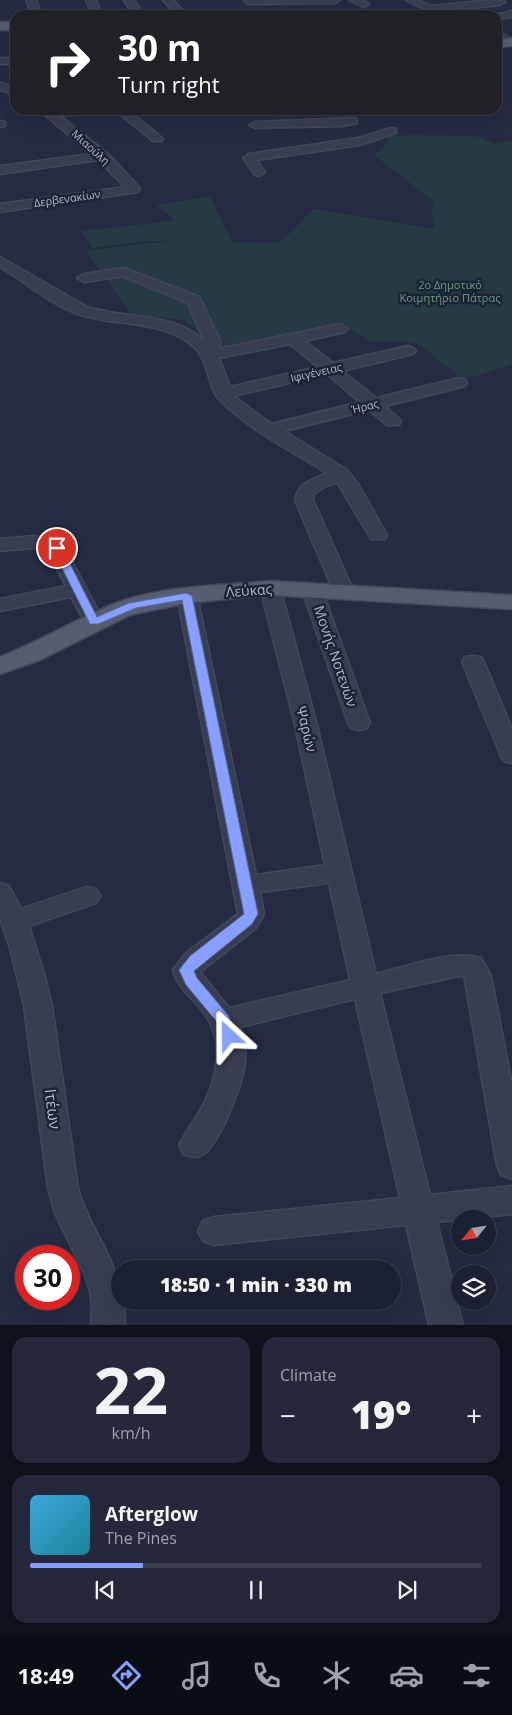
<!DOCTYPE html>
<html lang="en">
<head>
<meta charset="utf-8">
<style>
	:root { --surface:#1b2032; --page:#24283a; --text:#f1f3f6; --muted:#a0a3ac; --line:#393e4d; --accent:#87a0ff }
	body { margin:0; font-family:"Open Sans",sans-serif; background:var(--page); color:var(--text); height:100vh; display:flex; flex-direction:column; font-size:19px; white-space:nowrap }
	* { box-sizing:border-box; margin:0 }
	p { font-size:16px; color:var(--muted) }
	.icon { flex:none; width:28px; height:28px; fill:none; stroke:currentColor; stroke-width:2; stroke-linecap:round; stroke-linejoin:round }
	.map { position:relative; height:1325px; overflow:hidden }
	.panel { display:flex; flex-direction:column; gap:12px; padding:12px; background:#0f121c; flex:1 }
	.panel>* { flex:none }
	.hud { position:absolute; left:10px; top:10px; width:492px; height:105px; border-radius:15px; box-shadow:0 5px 20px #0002,0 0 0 1px var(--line); background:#202124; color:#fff; overflow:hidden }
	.needle { width:32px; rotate:240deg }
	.fabs { position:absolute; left:451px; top:1210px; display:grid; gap:10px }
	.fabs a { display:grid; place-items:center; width:45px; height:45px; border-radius:50%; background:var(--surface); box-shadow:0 5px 20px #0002,0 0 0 1px var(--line); font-size:25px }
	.speed { position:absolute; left:15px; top:1245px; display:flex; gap:10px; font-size:25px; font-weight:700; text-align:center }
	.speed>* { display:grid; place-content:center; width:65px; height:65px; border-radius:50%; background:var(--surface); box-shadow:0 5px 20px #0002,0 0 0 1px var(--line); line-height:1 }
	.speed .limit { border:8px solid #d22; background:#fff; color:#111 }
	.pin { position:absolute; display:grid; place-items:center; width:42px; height:42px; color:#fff; margin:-21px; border:2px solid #fff; border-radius:50%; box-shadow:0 1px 5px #0007 }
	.me { position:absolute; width:55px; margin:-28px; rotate:336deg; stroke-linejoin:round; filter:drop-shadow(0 0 4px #0008) }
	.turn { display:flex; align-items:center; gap:18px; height:105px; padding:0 25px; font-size:22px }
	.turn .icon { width:65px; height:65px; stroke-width:2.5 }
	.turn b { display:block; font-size:35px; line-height:42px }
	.big { font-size:38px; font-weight:800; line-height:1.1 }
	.panel .card { flex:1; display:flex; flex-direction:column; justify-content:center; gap:8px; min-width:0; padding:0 18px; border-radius:15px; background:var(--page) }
	.panel .dial { align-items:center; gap:0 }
	.dial b { font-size:65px; line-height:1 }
	.song { display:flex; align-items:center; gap:15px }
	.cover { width:60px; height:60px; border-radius:8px; background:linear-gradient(135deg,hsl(200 70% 55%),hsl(190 70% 35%)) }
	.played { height:5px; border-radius:2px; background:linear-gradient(90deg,var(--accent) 25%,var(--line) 25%) }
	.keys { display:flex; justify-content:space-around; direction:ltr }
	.heat { display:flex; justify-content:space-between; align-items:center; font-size:28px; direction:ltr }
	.panel .tiles { flex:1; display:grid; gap:12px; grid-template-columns:1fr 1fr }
	.card:last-child { grid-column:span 2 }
	.trip { position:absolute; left:111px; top:1260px; width:290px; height:50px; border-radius:25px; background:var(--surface); box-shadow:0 5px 20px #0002,0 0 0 1px var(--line); font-weight:800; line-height:50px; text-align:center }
	.dock { display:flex; height:80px; justify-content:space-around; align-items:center; background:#0b0d14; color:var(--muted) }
	.dock .icon { width:35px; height:35px }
	.dock .selected { color:var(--accent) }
	.dock b { font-size:22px; color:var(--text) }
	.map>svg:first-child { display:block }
	.green { fill:#263a43 }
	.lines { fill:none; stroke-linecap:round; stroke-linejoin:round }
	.minor-casing { stroke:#42475a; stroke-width:3 }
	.major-casing { stroke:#42475a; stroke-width:3 }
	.minor { fill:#383e51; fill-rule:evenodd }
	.major { fill:#565d71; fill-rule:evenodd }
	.route { fill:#87a0ff; stroke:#5868a6 }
	.labels { text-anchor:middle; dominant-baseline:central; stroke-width:5; stroke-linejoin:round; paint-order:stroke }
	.far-street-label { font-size:11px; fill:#b5b9cc; stroke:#1d2336 }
	.far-park-label { font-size:11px; fill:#6a9e7f; stroke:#1d2336 }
	.street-label { font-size:14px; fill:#b5b9cc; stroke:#1d2336 }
	.near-street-label { font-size:16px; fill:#b5b9cc; stroke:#1d2336 }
</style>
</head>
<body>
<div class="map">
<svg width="512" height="1325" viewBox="0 0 512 1325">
	<rect width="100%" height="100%" fill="#242b42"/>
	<!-- green -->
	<polygon class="green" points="411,135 476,136 495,144 512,140 512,364 463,380 420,345 410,342 371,342 344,326 223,350 183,320 132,315 86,251 145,243 177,242 144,241 93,248 81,231 172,221 173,218 156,205 210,196 232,242 278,243 291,232 313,209 435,229 432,217 433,201 374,155 385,146 389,136"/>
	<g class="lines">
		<!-- minor casing -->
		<g class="minor-casing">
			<g id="minor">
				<polygon points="26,0 36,0 42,15 32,15"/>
				<polygon points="86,0 96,0 102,15 92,15"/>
				<polygon points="124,0 134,0 143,15 133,15"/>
				<polygon points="163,0 173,0 187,15 177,15"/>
				<polygon points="244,0 340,0 335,3 248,4"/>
				<polygon points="349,0 362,0 369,4 364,7"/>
				<polygon points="406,0 418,0 431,6 492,0 505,2 500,5 430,12"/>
				<polygon points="512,11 512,17 498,19 498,15 494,15"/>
				<polygon points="498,31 512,40 512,44 506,44 498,38"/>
				<rect x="0" y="58" width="15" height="6"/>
				<polygon points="0,83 15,87 15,94 0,90"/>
				<polygon points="39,110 97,110 91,113 60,116 107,153 138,186 140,189 138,192 0,212 0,204 125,187 98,160 0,174 0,166 92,154"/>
				<polygon points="115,110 128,110 163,139 161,141 153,141"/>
				<polygon points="353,118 357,119 357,123 344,126 255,128 249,125 255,122"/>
				<polygon points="0,121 5,122 5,126 0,127"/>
				<polygon points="392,128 396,129 396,133 360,145 257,160 265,172 259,176 255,175 243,158 249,154 358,138"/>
				<path d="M0 257 87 307C125 319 172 312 204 340L188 303 123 276 84 282 77 278 84 274 124 268 199 297 220 341 219 349 340 324 348 329 345 332 305 341 333 363 408 346 413 348 416 351 413 354 342 371 376 398 459 378 465 380 467 383 465 386 385 406 401 421 399 425H387L369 410 284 431 347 470 358 484 387 535 385 539H371L337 482 324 487 314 494 313 500 354 592 351 596 344 598 337 596 334 592 295 500C298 483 313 479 327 473 292 451 250 431 220 400 204 384 213 360 188 342 156 320 114 326 78 314 50 304 26 282 0 267ZM290 344 318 367 230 387 219 358ZM327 374 360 402 272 424 253 411 234 396Z"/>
				<polygon points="34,536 61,541 104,622 101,626 94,628 87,626 71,597 0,611 0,599 66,586 47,550 34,548 0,551 0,539"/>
				<path d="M270 582 277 584 280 588 317 725 376 974C406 967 452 949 481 958L491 976 512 1085V1179L501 1175 497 1166 464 975 380 993 430 1195 512 1186V1214L437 1222 463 1325H429L406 1225 214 1245 203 1241 198 1231 203 1221 214 1217 400 1198 355 999 240 1027C243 1038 246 1049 245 1061 243 1084 222 1138 205 1153 198 1159 191 1157 183 1154L179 1145C186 1131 196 1119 203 1105 218 1078 224 1040 204 1013 193 998 178 989 173 970L186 953 238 914 177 596 180 592 187 590 194 592 197 596 256 875 325 865 295 725 260 588 263 584ZM329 883 350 980 229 1008 200 972 256 928 264 914 260 892Z"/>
				<polygon points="312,584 319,586 322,590 370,723 367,728 359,730 351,728 348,723 302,590 305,586"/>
				<polygon points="473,656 481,657 484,662 512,729 512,763 504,761 501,756 462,662 465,657"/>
				<path d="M0 883 9 886 21 909 87 887 96 889 100 896 96 903 29 926 45 977 52 1006 78 1188C88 1228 120 1260 120 1301H124L125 1325H91L92 1308 90 1291 85 1275 55 1213 48 1188 24 1006 10 948 0 919Z"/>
			</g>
		</g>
		<!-- major casing -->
		<g class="major-casing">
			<g id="major">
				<rect x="0" y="22" width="15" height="8"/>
				<polygon points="512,38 512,46 498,47 498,39"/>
				<path d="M270 581 512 595V609L270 595 187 603 130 615 40 660 0 674V657C38 642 73 621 111 605 160 585 218 586 270 581Z"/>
			</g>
		</g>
		<!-- minor -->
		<use href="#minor" class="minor"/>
		<!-- major -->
		<use href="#major" class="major"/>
	</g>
	<!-- route -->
	<polygon class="route" points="57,545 62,548 97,617 129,603 186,593 192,596 258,914 252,924 194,971 197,978 228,1015 237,1036 234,1040 229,1042 224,1040 217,1022 186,985 179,970 190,956 244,914 182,600 136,608 98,624 90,624 52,548"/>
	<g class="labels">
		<!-- far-street labels -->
		<g class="far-street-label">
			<text transform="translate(91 147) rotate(42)">Μιαούλη</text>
			<text transform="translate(67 198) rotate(-8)">Δερβενακίων</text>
			<text transform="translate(316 372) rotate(-13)">Ιφιγένειας</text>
			<text transform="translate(365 406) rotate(-14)">Ήρας</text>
		</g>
		<!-- far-park labels -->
		<g class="far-park-label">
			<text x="450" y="284">2o Δημοτικό<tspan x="450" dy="13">Κοιμητήριο Πάτρας</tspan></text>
		</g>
		<!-- street labels -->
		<g class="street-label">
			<text transform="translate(249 590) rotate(-4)">Λεύκας</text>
			<text transform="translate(336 656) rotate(71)">Μονής Νοτενών</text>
			<text transform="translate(307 729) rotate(76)">Ψαρών</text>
		</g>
		<!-- near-street labels -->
		<g class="near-street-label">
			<text transform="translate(53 1109) rotate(83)">Ιτέων</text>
		</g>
	</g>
</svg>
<div class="fabs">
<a><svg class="needle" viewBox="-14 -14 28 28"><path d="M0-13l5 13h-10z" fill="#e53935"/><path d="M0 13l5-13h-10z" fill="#a0a3ac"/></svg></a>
<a><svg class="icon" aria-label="layers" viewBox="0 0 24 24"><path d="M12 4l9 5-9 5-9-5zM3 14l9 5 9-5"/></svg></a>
</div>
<div class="speed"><div class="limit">30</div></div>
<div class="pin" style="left:57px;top:548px;background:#d93025"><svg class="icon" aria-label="arrive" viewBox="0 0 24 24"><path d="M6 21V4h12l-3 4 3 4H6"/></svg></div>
<svg class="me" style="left:229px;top:1036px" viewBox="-20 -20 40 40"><path d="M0-17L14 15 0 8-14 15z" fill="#87a0ff" stroke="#fff" stroke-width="4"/></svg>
<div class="trip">18:50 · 1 min · 330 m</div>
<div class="hud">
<div class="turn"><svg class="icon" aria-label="right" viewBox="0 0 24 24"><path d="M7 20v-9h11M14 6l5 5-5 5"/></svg><div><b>30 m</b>Turn right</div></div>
</div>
</div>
<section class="panel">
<div class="tiles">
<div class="card dial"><b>22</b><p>km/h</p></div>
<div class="card"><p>Climate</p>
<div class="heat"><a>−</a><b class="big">19°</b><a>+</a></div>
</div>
<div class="card">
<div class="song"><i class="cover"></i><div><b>Afterglow</b><p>The Pines</p></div></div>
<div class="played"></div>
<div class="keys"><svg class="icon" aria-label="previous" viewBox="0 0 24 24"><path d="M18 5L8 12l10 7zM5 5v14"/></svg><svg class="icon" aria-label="pause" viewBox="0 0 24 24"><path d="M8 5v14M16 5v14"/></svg><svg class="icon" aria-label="next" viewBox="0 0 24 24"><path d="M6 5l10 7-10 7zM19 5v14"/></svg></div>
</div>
</div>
</section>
<nav class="dock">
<b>18:49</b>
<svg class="icon selected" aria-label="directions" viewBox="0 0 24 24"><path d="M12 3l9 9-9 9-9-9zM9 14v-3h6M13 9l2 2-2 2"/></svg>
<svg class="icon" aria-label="music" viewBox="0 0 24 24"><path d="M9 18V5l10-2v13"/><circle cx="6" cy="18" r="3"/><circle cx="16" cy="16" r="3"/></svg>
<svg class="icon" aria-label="phone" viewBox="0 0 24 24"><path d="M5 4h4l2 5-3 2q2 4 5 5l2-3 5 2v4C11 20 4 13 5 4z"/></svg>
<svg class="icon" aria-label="climate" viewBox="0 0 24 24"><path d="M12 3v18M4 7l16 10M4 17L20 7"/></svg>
<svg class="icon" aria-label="car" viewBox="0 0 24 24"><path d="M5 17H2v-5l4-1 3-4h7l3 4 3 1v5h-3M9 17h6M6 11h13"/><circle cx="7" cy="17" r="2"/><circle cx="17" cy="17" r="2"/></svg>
<svg class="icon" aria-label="filters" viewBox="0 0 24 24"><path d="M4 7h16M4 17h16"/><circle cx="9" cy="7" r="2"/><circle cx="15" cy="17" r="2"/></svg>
</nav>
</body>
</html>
